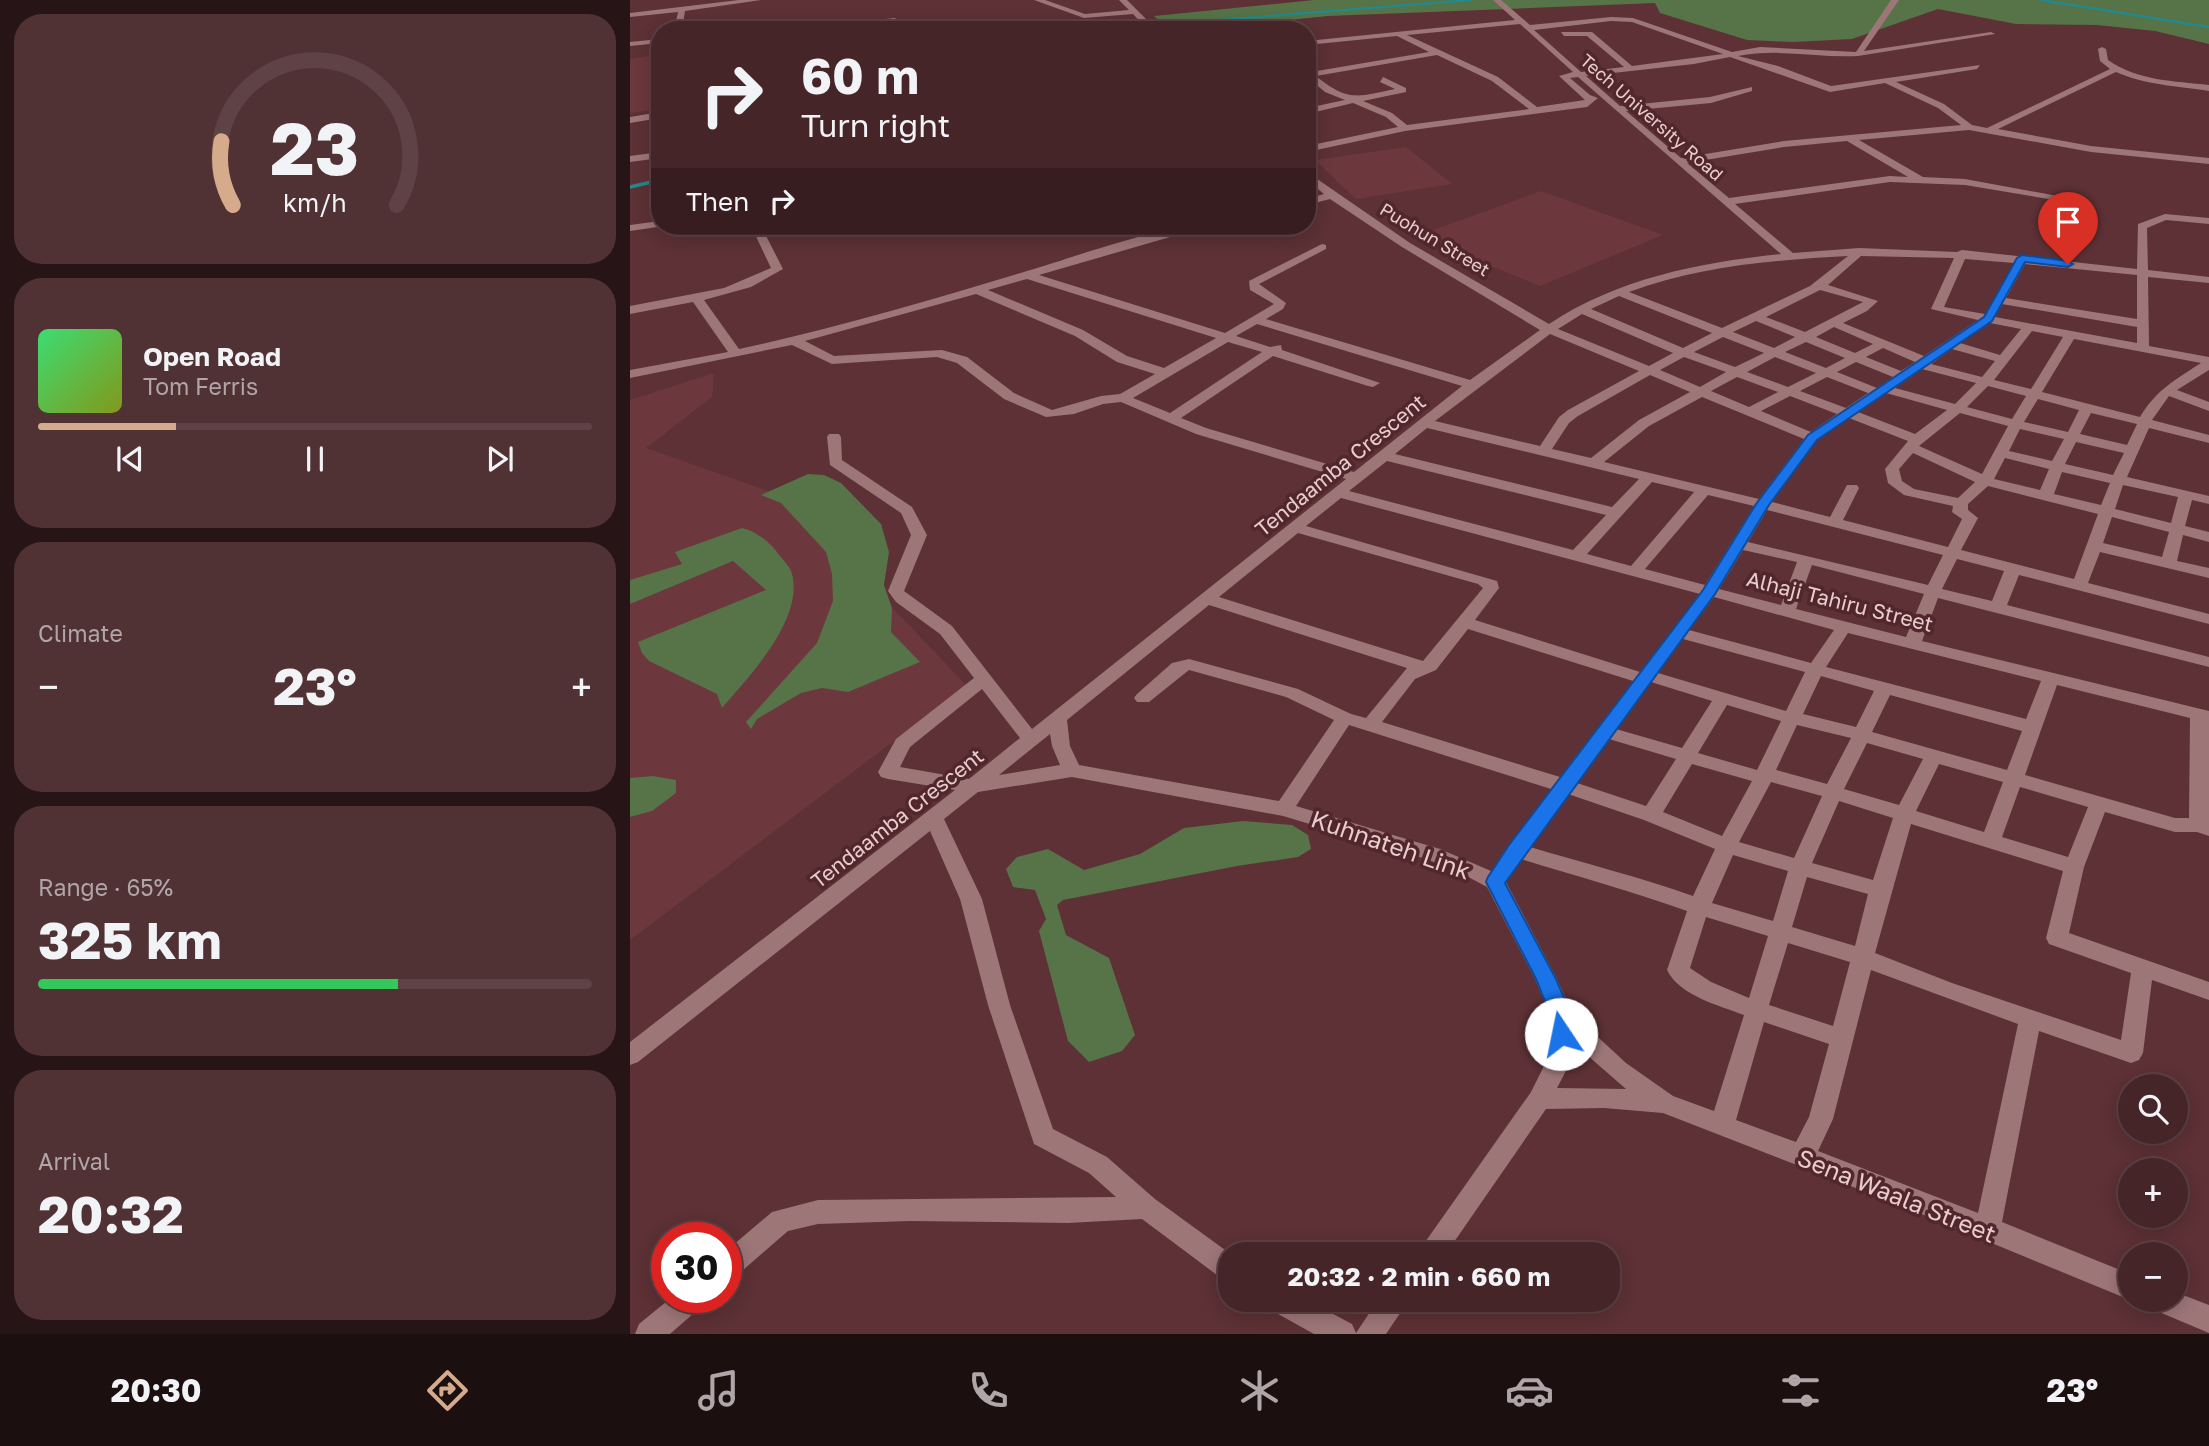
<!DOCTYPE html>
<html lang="en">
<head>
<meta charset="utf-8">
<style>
	:root { --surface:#462528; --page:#503134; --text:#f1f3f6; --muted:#b0a5a8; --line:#5e4245; --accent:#d6ab8b }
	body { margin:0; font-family:"Golos Text",sans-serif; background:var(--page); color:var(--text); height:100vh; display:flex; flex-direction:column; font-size:26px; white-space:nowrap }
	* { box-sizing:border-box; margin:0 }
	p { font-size:23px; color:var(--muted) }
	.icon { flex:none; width:38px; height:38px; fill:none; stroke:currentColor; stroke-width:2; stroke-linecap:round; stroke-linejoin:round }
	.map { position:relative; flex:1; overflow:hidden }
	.sheet { display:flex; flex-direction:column; gap:14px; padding:14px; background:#261416; width:630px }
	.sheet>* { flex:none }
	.banner { position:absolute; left:21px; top:21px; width:665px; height:214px; border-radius:28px; box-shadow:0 4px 18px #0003,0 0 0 2px var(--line); background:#462528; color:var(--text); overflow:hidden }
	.buttons { position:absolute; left:1488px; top:1074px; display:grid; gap:14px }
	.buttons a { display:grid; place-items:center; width:70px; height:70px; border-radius:50%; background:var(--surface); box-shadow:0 4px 18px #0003,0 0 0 2px var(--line); font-size:35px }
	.speed { position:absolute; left:21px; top:1222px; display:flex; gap:14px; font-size:35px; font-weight:700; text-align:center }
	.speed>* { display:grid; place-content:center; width:91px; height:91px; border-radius:50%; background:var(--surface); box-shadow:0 4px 18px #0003,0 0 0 2px var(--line); line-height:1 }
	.speed .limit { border:10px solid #d22; background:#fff; color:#111 }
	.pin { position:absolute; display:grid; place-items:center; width:60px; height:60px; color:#fff; margin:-72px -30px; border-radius:50% 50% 50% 0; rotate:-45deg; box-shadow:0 0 7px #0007 }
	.pin .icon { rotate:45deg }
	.me { position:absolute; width:77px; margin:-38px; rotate:349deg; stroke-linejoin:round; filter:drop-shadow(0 0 5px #0008) }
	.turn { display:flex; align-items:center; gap:24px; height:147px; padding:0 35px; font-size:32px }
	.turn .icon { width:91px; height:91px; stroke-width:2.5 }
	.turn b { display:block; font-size:49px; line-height:60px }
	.then { display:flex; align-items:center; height:66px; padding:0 35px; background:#0003; gap:14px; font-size:26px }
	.big { font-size:52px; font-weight:700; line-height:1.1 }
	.sheet .card { flex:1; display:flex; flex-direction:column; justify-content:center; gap:10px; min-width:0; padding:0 24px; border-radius:28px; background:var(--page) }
	.sheet .dial { align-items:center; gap:0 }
	.dial svg { height:182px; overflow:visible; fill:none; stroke:var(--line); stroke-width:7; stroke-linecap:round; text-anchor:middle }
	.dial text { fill:var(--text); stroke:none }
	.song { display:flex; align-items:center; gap:21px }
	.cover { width:84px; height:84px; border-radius:10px; background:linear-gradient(135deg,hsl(140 70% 55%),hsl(70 70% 35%)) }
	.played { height:7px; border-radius:4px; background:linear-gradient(90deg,var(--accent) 25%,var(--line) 25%) }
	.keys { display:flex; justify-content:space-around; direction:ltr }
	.heat { display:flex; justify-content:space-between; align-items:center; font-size:38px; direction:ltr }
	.charge { height:10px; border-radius:5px; background:linear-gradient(90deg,#34c759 65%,var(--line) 0) }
	.trip { position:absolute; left:588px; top:1242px; width:402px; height:70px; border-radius:28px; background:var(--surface); box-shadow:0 4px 18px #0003,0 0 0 2px var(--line); font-weight:700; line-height:70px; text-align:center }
	.dock { display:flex; height:112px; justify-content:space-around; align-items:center; background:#1c0f10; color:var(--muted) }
	.dock .icon { width:49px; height:49px }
	.dock .current { color:var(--accent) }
	.dock b { font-size:32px; color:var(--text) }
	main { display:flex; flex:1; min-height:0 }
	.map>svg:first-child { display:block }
	.built { fill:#6c383d }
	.green { fill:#577348 }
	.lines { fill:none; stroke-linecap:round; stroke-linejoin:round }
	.stream-far1 { stroke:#258889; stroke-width:2.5 }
	.stream { stroke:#258889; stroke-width:3.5 }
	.minor { fill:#9d7678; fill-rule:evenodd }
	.route { fill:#1a73e8; stroke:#114b97; stroke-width:2 }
	.labels { text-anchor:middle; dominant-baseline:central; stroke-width:7; stroke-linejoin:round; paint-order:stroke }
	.far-street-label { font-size:18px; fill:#e9cdce; stroke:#51272b }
	.street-label { font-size:21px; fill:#e9cdce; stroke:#51272b }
	.near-street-label { font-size:24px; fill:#e9cdce; stroke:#51272b }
</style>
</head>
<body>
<main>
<section class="sheet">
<div class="card dial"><svg viewBox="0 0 100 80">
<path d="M14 69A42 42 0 1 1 86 69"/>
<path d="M14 69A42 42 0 0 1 9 41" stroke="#d6ab8b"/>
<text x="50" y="56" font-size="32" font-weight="700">23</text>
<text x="50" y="72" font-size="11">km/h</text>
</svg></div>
<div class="card">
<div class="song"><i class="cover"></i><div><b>Open Road</b><p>Tom Ferris</p></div></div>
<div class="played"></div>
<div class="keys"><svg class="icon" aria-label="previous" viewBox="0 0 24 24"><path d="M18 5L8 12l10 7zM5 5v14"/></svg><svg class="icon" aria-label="pause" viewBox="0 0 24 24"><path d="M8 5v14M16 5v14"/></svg><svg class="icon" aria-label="next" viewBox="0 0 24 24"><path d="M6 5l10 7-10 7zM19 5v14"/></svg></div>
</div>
<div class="card"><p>Climate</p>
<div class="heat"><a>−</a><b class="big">23°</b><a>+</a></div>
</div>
<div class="card"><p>Range · 65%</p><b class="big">325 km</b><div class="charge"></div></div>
<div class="card"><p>Arrival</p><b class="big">20:32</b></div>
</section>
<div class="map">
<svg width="1579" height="1334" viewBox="0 0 1579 1334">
	<rect width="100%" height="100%" fill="#5d3135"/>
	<!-- built -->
	<g class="built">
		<polygon points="30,54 30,109 0,113 0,59"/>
		<polygon points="776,147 822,184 726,199 685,160"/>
		<polygon points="911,191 1033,235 910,286 787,236"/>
		<polygon points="84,373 82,397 16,448 158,498 337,686 0,940 0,400"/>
	</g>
	<!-- green -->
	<g class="green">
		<polygon points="684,0 1579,0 1579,44 1525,31 1467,25 1386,24 1308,9 1222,39 1163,42 1117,40 1030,13 1025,3 698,16 560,30 539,30 524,16"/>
		<polygon points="178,474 194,475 211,483 251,524 259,552 254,585 262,608 261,632 290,662 218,692 192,688 171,693 127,719 121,729 116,722 187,643 203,601 202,574 196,552 151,503 131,495"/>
		<path d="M112 528C128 532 141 543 150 556 154 561 161 568 162 574 174 619 119 677 92 708L87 694 19 661 12 653 8 642 136 590 103 561 0 604V580L52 564 45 552Z"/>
		<polygon points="23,776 46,780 46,793 22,811 0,817 0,778"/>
		<polygon points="613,821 662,825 678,835 681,849 668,857 607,866 433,900 427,905 436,935 479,958 505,1035 492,1051 459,1062 438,1041 409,931 416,919 405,890 383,887 376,869 387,857 418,849 454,870 510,854 554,828"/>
	</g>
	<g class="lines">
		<!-- stream-far1 -->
		<g class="stream-far1">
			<polyline points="1411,0 1579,27"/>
			<polyline points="528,25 841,0"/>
			<polyline points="498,30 508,27"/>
		</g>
		<!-- stream -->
		<polyline class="stream" points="0,187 30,180"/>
		<!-- minor -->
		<g class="minor">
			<polygon points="109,0 131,0 55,11 52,30 44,30 48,12 0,17 0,13"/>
			<polygon points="404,0 415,0 455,14 499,10 489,0 497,0 527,30 518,30 503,14 454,18"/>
			<path d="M863 0H871L900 25 981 17 1003 18 1102 52 1130 47 1226 52 1261 0H1269L1234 51 1361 32 1365 34 1228 56C1187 58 1149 48 1108 56L1148 66 1201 86 1350 65 1347 69 1266 82 1314 104 1342 125 1357 128 1480 69 1470 61 1468 49 1472 47 1476 49 1478 60C1508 81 1544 81 1579 85V91C1548 86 1515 85 1486 72L1368 129 1461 146 1579 158V164L1461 152 1339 130 1229 140 1293 177 1335 179 1444 199 1449 202 1448 204 1335 185 1260 182 1105 204 1163 253 1229 248 1327 252 1332 250 1507 269 1508 224 1535 214 1579 218V224L1536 220 1517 228 1518 270 1579 277V283L1518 277 1519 346 1579 357V370L1547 390 1579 402V411L1539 396 1522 420 1579 435V443L1519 428 1497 477 1579 496V504L1562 500 1555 526 1579 532V542L1553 535 1547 561 1579 568V578L1470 552 1458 583 1579 614V624L1389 575 1377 605 1579 657V667L1308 598 1292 641 1579 711V836L1567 832H1545L1475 812 1454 867 1439 933 1579 982V1000L1522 980 1513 1053 1509 1060 1501 1063 1409 1031 1372 1222 1500 1274V1300L1262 1202 1033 1113 974 1108 916 1109 815 1255H786L901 1092 913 1068 922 1019 905 979 857 887 829 872 796 859 653 816 442 777 348 792 314 819 352 899 380 1005 423 1129 477 1157 525 1199 602 1255H600V1282L591 1278 512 1219 438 1223 280 1221 188 1224 158 1231 105 1277 96 1281V1251L142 1212 188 1200 486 1197 459 1173 404 1144 358 1005 330 899 300 831 8 1062 0 1065V1042L325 790 258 779 251 777 248 772 266 739 344 678 310 634 266 602 258 591 281 535 271 513 200 465 197 437 199 434H209L211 437 212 460 282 507 297 535 274 591 322 626 402 729 716 479 566 434 491 402 473 404 444 414 416 417 374 399 327 363 307 357 202 364 162 345 0 378V370L98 352 63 302 0 314V306L94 288 141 268 121 226H131L153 269 121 287 74 300 109 349C206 328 302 300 397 271 449 256 526 226 578 226L409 275 595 333 644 304 620 290 619 281 692 244 696 245V249L629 284 656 303 653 309 636 319 840 380 910 330 772 247 700 199 677 205V199L694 194 677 180V172L780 243 919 324C989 278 1069 263 1151 254L948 77 940 78 960 95 968 98 957 107 775 131 677 152V146L768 127 756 117 723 103 677 114V108L715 100 695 92 677 77V71L681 72 799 52 767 36 677 45V41L885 20ZM981 21 1002 22 1093 54 1002 66 962 32H931L934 36H957L994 67 951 72 904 30ZM890 24 943 72 929 76 955 100 907 107 868 77 777 35ZM807 55 862 81 899 109 777 125 762 113 733 101 776 92V88L753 77 750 82 765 89C727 97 718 102 686 76ZM1100 57 1200 92 1255 83 1308 108 1331 125 1154 141 1051 158 996 111 1081 103 1122 91V87L1080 97 990 106 956 76 1064 64ZM1217 141 1278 177 1260 176 1099 198 1057 163 1154 147ZM1218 256 1180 286 1092 328 999 292C1068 266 1144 260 1218 256ZM1231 256 1324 258 1301 309 1348 320 1294 356 1213 323 1237 311 1248 301 1198 285ZM1335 259 1384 263 1355 314 1314 307ZM1395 264 1507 275V319L1376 298ZM397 279 586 338 534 368 497 356 453 330 358 290ZM1190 290 1233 302 1175 332 1136 317ZM346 294 445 336 487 362 525 374 490 394 471 396 422 410 384 393 337 357 312 350 204 356 175 341ZM989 296 1082 333 1053 348 961 309ZM1372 304 1507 327V343L1365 317ZM952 314 1043 353 1019 366 928 329ZM1126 321 1165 337 1144 348 1103 332ZM1360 323 1391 329 1370 355 1330 343ZM627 324 832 386 724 472 576 428 551 418 643 356 738 386 743 387 750 383 652 350 651 345 640 347 606 336ZM1204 327 1243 344 1225 353 1186 337ZM1402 331 1433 337 1401 389 1364 380ZM920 334 1009 371 938 410 929 417 910 446 805 421ZM1093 337 1134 353 1105 367 1064 352ZM1444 339 1571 363C1545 380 1527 389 1510 417L1412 392ZM598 342 632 352 540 413 503 398ZM1176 342 1215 358 1196 368 1155 352ZM1253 348 1285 362 1271 371 1236 357ZM1322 349 1365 361 1352 377 1301 364ZM1054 357 1096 372 1070 387 1030 370ZM1145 357 1186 373 1158 387 1117 372ZM1226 362 1263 377 1247 388 1207 372ZM1292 369 1346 383 1325 404 1265 388ZM1020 375 1060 392 1009 420 961 458 922 449 939 423 948 416ZM1107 377 1148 392 1119 407 1081 391ZM1197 377 1238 393 1216 408 1170 391ZM1358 386 1396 396 1382 419 1337 407ZM1256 393 1317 410 1285 434 1228 412ZM1160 396 1207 414 1181 432 1131 411ZM1072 397 1174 439 1129 499 974 462 1019 426ZM1408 399 1449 410 1438 432 1394 422ZM1330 413 1378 426 1352 474 1289 446ZM1461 413 1507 424 1497 445 1450 434ZM1219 418 1278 441 1255 469 1258 483 1274 495 1323 506 1322 512 1332 519 1318 547 1213 520 1229 488 1227 485H1217L1200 517 1142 502 1187 440ZM797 428 1009 479 982 507 765 454ZM1390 429 1434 439 1422 461 1379 451ZM1446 442 1494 453 1483 475 1435 464ZM1283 453 1345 482 1328 498 1284 489 1272 481 1269 469ZM1375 458 1419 469 1410 490 1364 479ZM757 461 976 515 943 550 719 491ZM1432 472 1480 483 1471 505 1424 494ZM1022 482 1064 492 1001 566 957 554ZM1493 485 1548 497 1541 523 1485 509ZM1358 486 1468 514 1444 579 1331 550 1348 518 1338 510V504ZM1078 495 1124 506 1075 585 1015 569ZM711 498 1070 594 1010 672 845 620 869 588 867 581 676 526ZM1137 510 1313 555 1298 585 1118 542ZM1482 517 1539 532 1532 557 1473 543ZM668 533 848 584 853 588 793 661 589 597ZM1113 550 1167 562 1151 605 1089 589ZM1327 559 1374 571 1362 601 1312 589ZM1182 565 1294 594 1276 637 1166 609ZM1084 597 1204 630 1181 663 1059 630ZM579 605 777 668 736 718 721 714 668 689 559 659 542 663 507 694 504 698 507 702H519L559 670 656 697 704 720 649 801 449 765 440 746 437 720ZM838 629 1003 681 930 777 752 722 785 679 806 670ZM1218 633 1411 681 1396 719 1196 667ZM1053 639 1175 672 1156 711 1028 673ZM1191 676 1244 691 1226 727 1173 714ZM1021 682 1082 701 1052 748 986 729ZM1427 685 1560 718 1559 818H1545L1395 775ZM352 689 390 738 339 779 270 767 280 747ZM1260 695 1392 731 1377 770 1242 732ZM1097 705 1151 721 1127 770 1068 753ZM719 725 921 789 861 871 810 849 666 806ZM1167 725 1221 738 1197 784 1146 770ZM420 734 422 746 430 765 369 775ZM979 739 1046 759 1016 806 947 783ZM1237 743 1293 759 1269 805 1214 789ZM1062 764 1122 781 1092 836 1033 812ZM1309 764 1373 782 1354 832 1286 811ZM1141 782 1192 796 1164 858 1109 842ZM1390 787 1458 807 1438 857 1372 837ZM938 794 1014 820 1085 849 1063 896C1009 877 954 863 900 847ZM1209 801 1263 818 1243 880 1182 863ZM1281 824 1433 871 1416 938 1419 944 1501 973 1491 1040 1322 983 1245 953ZM1103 855 1158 871 1143 921 1082 903ZM891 859C946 876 1002 891 1057 911L1037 970C1050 996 1088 1005 1114 1015L1084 1111 1043 1096 996 1063 942 1013 927 979 876 882ZM1177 877 1238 894 1225 946 1162 927ZM1076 917 1138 936 1119 998 1081 982 1060 968ZM1158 943 1220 962 1203 1026 1139 1005ZM1241 970 1388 1024 1348 1213 1188 1151 1203 1119ZM1134 1022 1199 1044 1179 1117 1166 1142 1106 1120ZM942 1042 996 1089 927 1088 937 1069Z"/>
			<polygon points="265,18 268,22 184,30 152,30"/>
			<polygon points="30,39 30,43 0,46 0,42"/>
			<polygon points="30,112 30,118 0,123 0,117"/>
			<polygon points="30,152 30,158 0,162 0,156"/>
			<polygon points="30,221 30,226 34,226 0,231 0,225"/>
			<polygon points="1545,1292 1579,1305 1579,1333 1522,1309 1518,1300 1545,1300"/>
			<polygon points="42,1297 76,1297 72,1306 40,1334 5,1334 9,1324"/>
			<polygon points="635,1300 677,1300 722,1324 726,1333 748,1300 779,1300 756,1334 684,1334 639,1309"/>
		</g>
	</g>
	<!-- route -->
	<polygon class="route" points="1392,255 1438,261 1443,264 1438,267 1395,262 1362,321 1187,440 1139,505 1085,594 875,883 926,979 943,1019 939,1040 931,1042 924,1040 921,1034 922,1019 906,979 856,882 858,877 879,845 1073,590 1126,504 1178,435 1354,317 1387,258"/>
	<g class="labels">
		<!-- far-street labels -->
		<g class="far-street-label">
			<text transform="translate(1022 117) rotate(41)">Tech University Road</text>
			<text transform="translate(805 239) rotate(31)">Puohun Street</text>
		</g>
		<!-- street labels -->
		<g class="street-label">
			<text transform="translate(710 465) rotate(-39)">Tendaamba Crescent</text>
			<text transform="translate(1210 601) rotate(14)">Alhaji Tahiru Street</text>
			<text transform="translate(267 818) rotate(-38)">Tendaamba Crescent</text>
		</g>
		<!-- near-street labels -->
		<g class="near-street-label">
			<text transform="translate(761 844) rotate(19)">Kuhnateh Link</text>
			<text transform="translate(1267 1195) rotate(22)">Sena Waala Street</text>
		</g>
	</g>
</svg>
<div class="buttons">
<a><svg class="icon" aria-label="search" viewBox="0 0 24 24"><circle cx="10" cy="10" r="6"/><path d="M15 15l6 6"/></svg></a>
<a>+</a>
<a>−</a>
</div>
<div class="speed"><div class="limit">30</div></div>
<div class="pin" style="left:1438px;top:264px;background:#d93025"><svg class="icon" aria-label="arrive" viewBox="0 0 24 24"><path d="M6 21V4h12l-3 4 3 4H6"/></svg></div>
<svg class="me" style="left:931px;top:1034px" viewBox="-20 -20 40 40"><circle r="19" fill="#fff"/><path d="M0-13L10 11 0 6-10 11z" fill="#1a73e8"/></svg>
<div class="trip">20:32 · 2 min · 660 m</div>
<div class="banner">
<div class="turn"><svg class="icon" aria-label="right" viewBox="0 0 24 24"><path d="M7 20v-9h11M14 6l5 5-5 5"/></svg><div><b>60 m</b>Turn right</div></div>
<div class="then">Then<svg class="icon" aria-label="right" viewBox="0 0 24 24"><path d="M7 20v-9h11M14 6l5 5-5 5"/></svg></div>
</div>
</div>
</main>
<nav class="dock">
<b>20:30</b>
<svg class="icon current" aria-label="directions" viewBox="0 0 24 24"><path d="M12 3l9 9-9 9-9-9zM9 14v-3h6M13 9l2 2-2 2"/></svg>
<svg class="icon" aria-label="music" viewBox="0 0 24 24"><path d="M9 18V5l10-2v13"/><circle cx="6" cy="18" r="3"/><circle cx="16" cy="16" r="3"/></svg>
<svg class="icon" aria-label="phone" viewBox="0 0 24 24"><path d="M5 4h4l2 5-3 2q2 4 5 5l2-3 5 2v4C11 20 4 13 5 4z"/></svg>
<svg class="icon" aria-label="climate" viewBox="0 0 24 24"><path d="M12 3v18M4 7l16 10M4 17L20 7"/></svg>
<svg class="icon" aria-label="car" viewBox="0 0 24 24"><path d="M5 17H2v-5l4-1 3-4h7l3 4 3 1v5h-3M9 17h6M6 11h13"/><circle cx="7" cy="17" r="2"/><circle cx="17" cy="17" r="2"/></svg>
<svg class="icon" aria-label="filters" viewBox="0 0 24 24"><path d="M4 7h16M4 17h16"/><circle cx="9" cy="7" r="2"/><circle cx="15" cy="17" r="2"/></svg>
<b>23°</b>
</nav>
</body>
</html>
